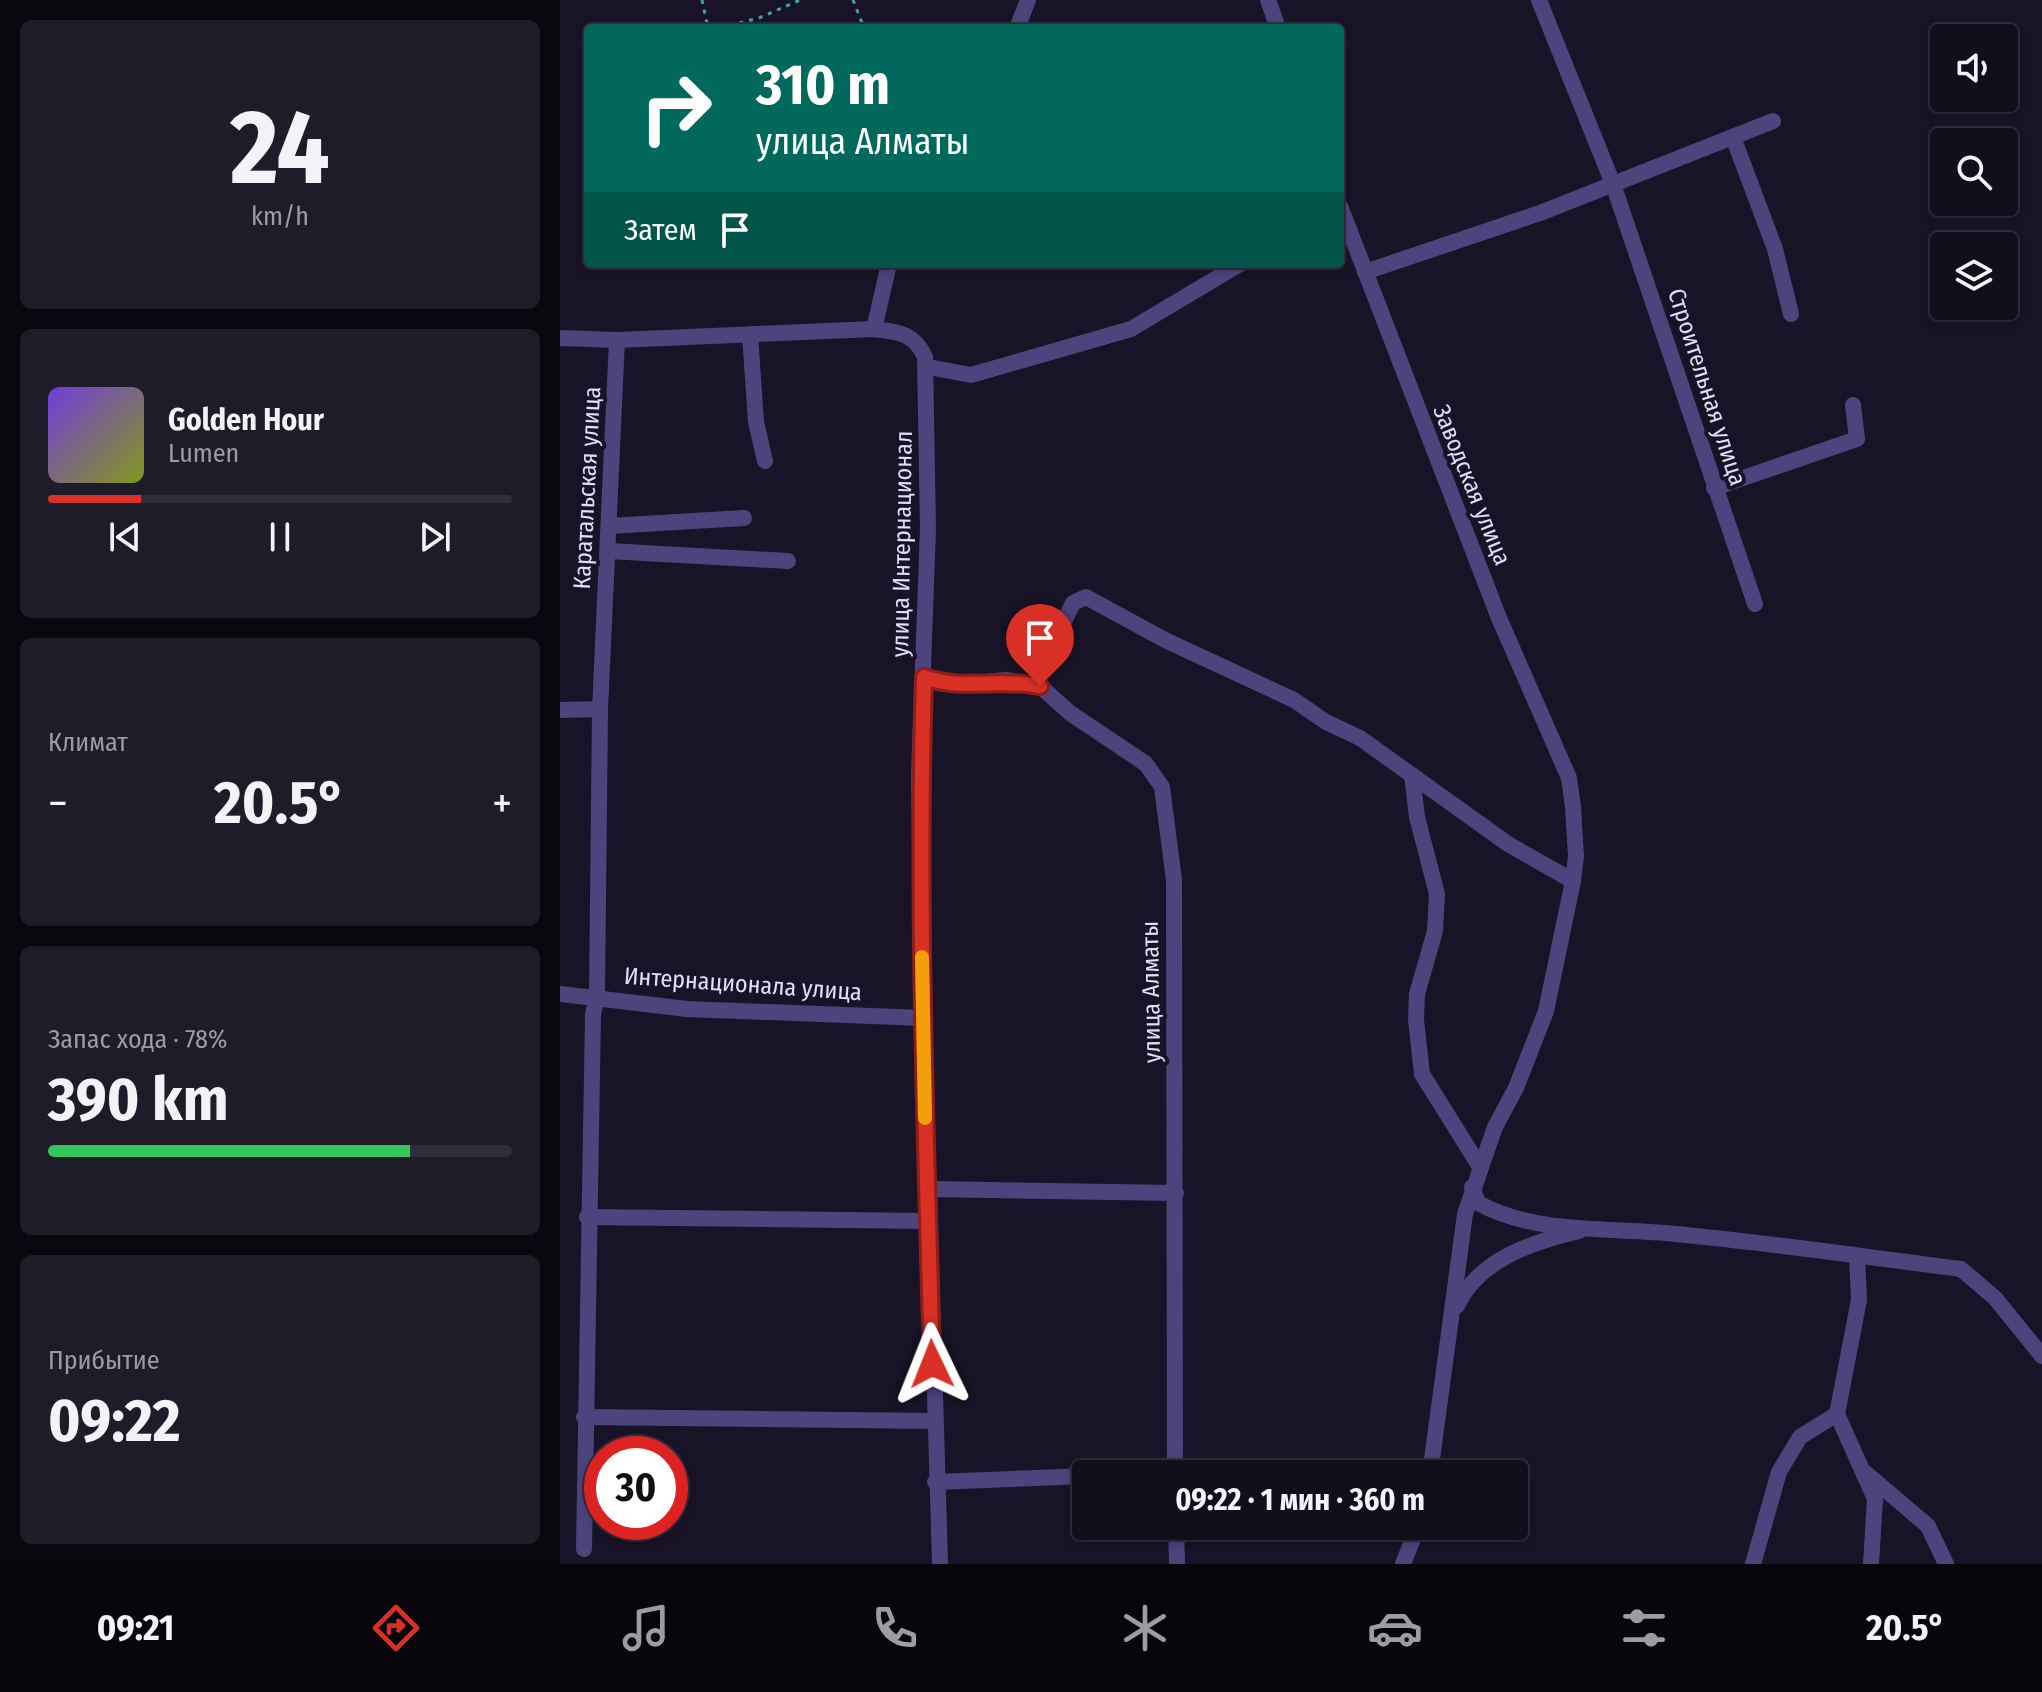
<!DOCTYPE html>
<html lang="ru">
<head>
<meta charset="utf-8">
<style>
	:root { --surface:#120e1c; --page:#1f1c29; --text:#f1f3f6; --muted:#9c9ca3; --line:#312e3b; --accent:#d93025 }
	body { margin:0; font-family:"Fira Sans Condensed",sans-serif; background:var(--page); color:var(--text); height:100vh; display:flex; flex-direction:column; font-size:30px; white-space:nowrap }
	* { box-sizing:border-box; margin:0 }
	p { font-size:26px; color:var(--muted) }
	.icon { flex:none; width:44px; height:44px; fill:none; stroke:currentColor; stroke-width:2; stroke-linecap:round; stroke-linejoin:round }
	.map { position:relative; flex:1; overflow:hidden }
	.sheet { display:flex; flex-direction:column; gap:20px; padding:20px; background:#0a080f; width:560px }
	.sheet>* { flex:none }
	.guide { position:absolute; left:24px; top:24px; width:760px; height:244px; border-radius:8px; box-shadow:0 4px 12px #0003,0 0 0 2px var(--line); background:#00695c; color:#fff; overflow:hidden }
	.controls { position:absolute; left:1370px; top:24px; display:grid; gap:16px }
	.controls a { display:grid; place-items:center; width:88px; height:88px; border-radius:8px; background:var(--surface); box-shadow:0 4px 12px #0003,0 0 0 2px var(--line); font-size:40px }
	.speed { position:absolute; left:24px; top:1436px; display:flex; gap:16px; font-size:40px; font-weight:700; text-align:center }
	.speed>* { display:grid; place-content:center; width:104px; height:104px; border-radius:50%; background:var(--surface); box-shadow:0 4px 12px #0003,0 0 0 2px var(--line); line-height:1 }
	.speed .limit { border:12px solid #d22; background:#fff; color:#111 }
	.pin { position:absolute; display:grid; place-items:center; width:68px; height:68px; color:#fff; margin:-82px -34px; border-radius:50% 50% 50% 0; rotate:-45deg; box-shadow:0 0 8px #0007 }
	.pin .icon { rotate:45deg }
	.me { position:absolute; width:88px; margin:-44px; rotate:358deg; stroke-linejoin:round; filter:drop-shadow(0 0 6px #0008) }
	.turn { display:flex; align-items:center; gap:28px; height:168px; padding:0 40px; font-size:36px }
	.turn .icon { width:104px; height:104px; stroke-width:2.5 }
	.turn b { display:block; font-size:56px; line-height:68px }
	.then { display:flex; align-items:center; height:76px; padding:0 40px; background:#0003; gap:16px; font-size:30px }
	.big { font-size:60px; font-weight:700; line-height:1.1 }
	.sheet .card { flex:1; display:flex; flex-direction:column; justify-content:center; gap:12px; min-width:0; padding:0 28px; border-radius:12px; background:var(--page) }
	.sheet .dial { align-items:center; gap:0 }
	.dial b { font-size:104px; line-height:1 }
	.song { display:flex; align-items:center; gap:24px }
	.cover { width:96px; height:96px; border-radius:12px; background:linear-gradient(135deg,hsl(260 70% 55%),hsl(70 70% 35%)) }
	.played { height:8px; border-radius:4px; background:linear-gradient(90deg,var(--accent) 20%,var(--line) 20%) }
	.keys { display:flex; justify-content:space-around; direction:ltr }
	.heat { display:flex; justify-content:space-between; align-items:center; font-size:44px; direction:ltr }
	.charge { height:12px; border-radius:6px; background:linear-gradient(90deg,#34c759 78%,var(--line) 0) }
	.trip { position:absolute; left:512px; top:1460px; width:456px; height:80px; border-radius:8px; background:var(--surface); box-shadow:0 4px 12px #0003,0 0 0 2px var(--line); font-weight:700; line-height:80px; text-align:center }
	.tab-bar { display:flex; height:128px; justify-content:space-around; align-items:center; background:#07060b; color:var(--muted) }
	.tab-bar .icon { width:56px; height:56px }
	.tab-bar .selected { color:var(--accent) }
	.tab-bar b { font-size:36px; color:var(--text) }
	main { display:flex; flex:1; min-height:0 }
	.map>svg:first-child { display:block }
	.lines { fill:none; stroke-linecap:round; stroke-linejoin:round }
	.path { stroke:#41a4aa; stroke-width:3; stroke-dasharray:4 6; stroke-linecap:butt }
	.minor { stroke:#4d447e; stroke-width:16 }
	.route-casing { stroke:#8d1f18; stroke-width:20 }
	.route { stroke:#d93025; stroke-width:14 }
	.slow { stroke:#f59e0b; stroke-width:14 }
	.labels { text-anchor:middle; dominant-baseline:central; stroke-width:8; stroke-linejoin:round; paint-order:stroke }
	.street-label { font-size:24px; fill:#e3dcfa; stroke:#181326 }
</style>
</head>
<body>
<main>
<section class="sheet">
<div class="card dial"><b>24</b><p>km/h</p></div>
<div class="card">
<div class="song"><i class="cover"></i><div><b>Golden Hour</b><p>Lumen</p></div></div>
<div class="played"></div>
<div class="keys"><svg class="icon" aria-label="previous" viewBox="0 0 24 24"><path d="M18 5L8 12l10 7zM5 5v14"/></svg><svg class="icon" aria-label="pause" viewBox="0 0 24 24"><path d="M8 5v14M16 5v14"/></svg><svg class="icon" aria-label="next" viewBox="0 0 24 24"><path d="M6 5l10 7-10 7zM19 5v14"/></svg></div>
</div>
<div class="card"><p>Климат</p>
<div class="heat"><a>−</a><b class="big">20.5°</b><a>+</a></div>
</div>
<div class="card"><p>Запас хода · 78%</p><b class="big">390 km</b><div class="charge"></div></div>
<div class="card"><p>Прибытие</p><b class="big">09:22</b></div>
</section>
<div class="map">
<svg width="1482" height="1564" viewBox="0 0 1482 1564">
	<rect width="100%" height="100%" fill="#181326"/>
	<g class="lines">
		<!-- path -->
		<g class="path">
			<polyline points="142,0 148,28"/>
			<polyline points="293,0 304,28"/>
			<polyline points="160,28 199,18 240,0"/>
			<polyline points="326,28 348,28"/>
		</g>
		<!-- minor -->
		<g class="minor">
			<polyline points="708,0 718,28"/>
			<polyline points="979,0 1053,184 1195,604"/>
			<polyline points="457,28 468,0"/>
			<polyline points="1173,137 1215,249 1231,314"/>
			<polyline points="780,206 939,618 1009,778 1013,807 1016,856 1013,881 986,1011 956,1088 935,1127 905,1214 870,1474"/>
			<polyline points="805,272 980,213 1213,121"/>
			<polyline points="314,329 329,264"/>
			<polyline points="190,334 196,422 205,461"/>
			<path d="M0 338 57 340 314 329C339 332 354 333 365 357L368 529 359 774 363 1085 369 1189 380 1564"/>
			<polyline points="368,367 411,375 571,329 680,264"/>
			<polyline points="1154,488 1297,439 1293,405"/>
			<polyline points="49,526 184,518"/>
			<polyline points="49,551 228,561"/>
			<polyline points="364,677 393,685 446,680 480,686 510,713 586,764 602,787 614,880 615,1474"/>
			<polyline points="473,685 513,603 526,597 605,640 734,700 766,722 800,738 948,844 1013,881"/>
			<polyline points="0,710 40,709"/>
			<polyline points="852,775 857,817 877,894 875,931 857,994 856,1020 862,1074 920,1167"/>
			<polyline points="0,994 127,1009 363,1018"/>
			<path d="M912 1187 918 1203C976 1235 1052 1227 1116 1234 1211 1243 1306 1257 1401 1269L1435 1298 1482 1356"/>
			<polyline points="369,1189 616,1193"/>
			<polyline points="27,1217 368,1221"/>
			<path d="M897 1306C918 1260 972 1242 1019 1231"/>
			<polyline points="1277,1414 1315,1499 1311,1564"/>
			<polyline points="24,1417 374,1421"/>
			<polyline points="597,1474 615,1473"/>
			<polyline points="1307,1474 1368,1526 1386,1564"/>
			<polyline points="375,1482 526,1476"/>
			<polyline points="616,1526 617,1564"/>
			<polyline points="24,1549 33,1014 37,996 40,709 57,340"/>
			<polyline points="843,1564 858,1526"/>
			<polyline points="1193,1564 1219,1472 1240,1437 1277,1414 1299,1300 1297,1256"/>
		</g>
	</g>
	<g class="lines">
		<!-- route casing -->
		<g class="route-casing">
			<path id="route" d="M372 1364C366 1135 357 906 364 677 403 691 438 678 480 686"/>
		</g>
		<!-- route -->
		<use href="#route" class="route"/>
		<!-- slow -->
		<polyline class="slow" points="362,957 365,1118"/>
	</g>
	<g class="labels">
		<!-- street labels -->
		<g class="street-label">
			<text transform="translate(1147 387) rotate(72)">Строительная улица</text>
			<text transform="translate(912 485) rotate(68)">Заводская улица</text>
			<text transform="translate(27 488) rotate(-87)">Каратальская улица</text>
			<text transform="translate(342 544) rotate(-89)">улица Интернационал</text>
			<text transform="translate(183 984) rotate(4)">Интернационала улица</text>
			<text transform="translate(591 992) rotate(-91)">улица Алматы</text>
		</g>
	</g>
</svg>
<div class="controls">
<a><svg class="icon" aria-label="sound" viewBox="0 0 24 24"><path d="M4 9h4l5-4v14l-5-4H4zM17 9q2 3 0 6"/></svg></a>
<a><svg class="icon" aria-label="search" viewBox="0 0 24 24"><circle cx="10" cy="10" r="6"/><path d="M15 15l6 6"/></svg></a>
<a><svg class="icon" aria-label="layers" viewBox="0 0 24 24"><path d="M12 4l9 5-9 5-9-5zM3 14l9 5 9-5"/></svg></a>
</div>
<div class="speed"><div class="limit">30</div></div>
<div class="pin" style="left:480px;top:686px;background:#d93025"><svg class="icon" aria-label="arrive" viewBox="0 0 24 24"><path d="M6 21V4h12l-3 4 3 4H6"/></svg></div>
<svg class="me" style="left:372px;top:1364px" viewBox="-20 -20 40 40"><path d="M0-17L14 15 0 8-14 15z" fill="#d93025" stroke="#fff" stroke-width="4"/></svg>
<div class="trip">09:22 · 1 мин · 360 m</div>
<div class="guide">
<div class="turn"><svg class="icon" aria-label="right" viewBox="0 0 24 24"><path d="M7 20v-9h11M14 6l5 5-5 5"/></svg><div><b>310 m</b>улица Алматы</div></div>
<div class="then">Затем<svg class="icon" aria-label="arrive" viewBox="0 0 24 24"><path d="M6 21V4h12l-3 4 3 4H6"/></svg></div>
</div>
</div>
</main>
<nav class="tab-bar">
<b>09:21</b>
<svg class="icon selected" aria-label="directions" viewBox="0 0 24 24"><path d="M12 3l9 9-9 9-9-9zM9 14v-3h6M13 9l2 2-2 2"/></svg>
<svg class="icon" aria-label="music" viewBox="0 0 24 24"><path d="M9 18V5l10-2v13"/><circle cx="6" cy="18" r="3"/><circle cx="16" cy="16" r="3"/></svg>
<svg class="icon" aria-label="phone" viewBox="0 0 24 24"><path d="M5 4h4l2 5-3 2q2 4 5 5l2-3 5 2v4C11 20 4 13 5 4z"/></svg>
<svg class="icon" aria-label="climate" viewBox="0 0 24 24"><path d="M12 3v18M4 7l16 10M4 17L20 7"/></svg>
<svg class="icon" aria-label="car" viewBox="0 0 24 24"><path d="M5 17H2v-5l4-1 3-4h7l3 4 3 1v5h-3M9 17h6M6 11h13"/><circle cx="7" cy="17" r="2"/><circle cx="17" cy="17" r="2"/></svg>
<svg class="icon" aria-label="filters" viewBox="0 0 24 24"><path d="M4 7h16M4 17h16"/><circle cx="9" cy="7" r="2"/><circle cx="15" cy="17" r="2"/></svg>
<b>20.5°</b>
</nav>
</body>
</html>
